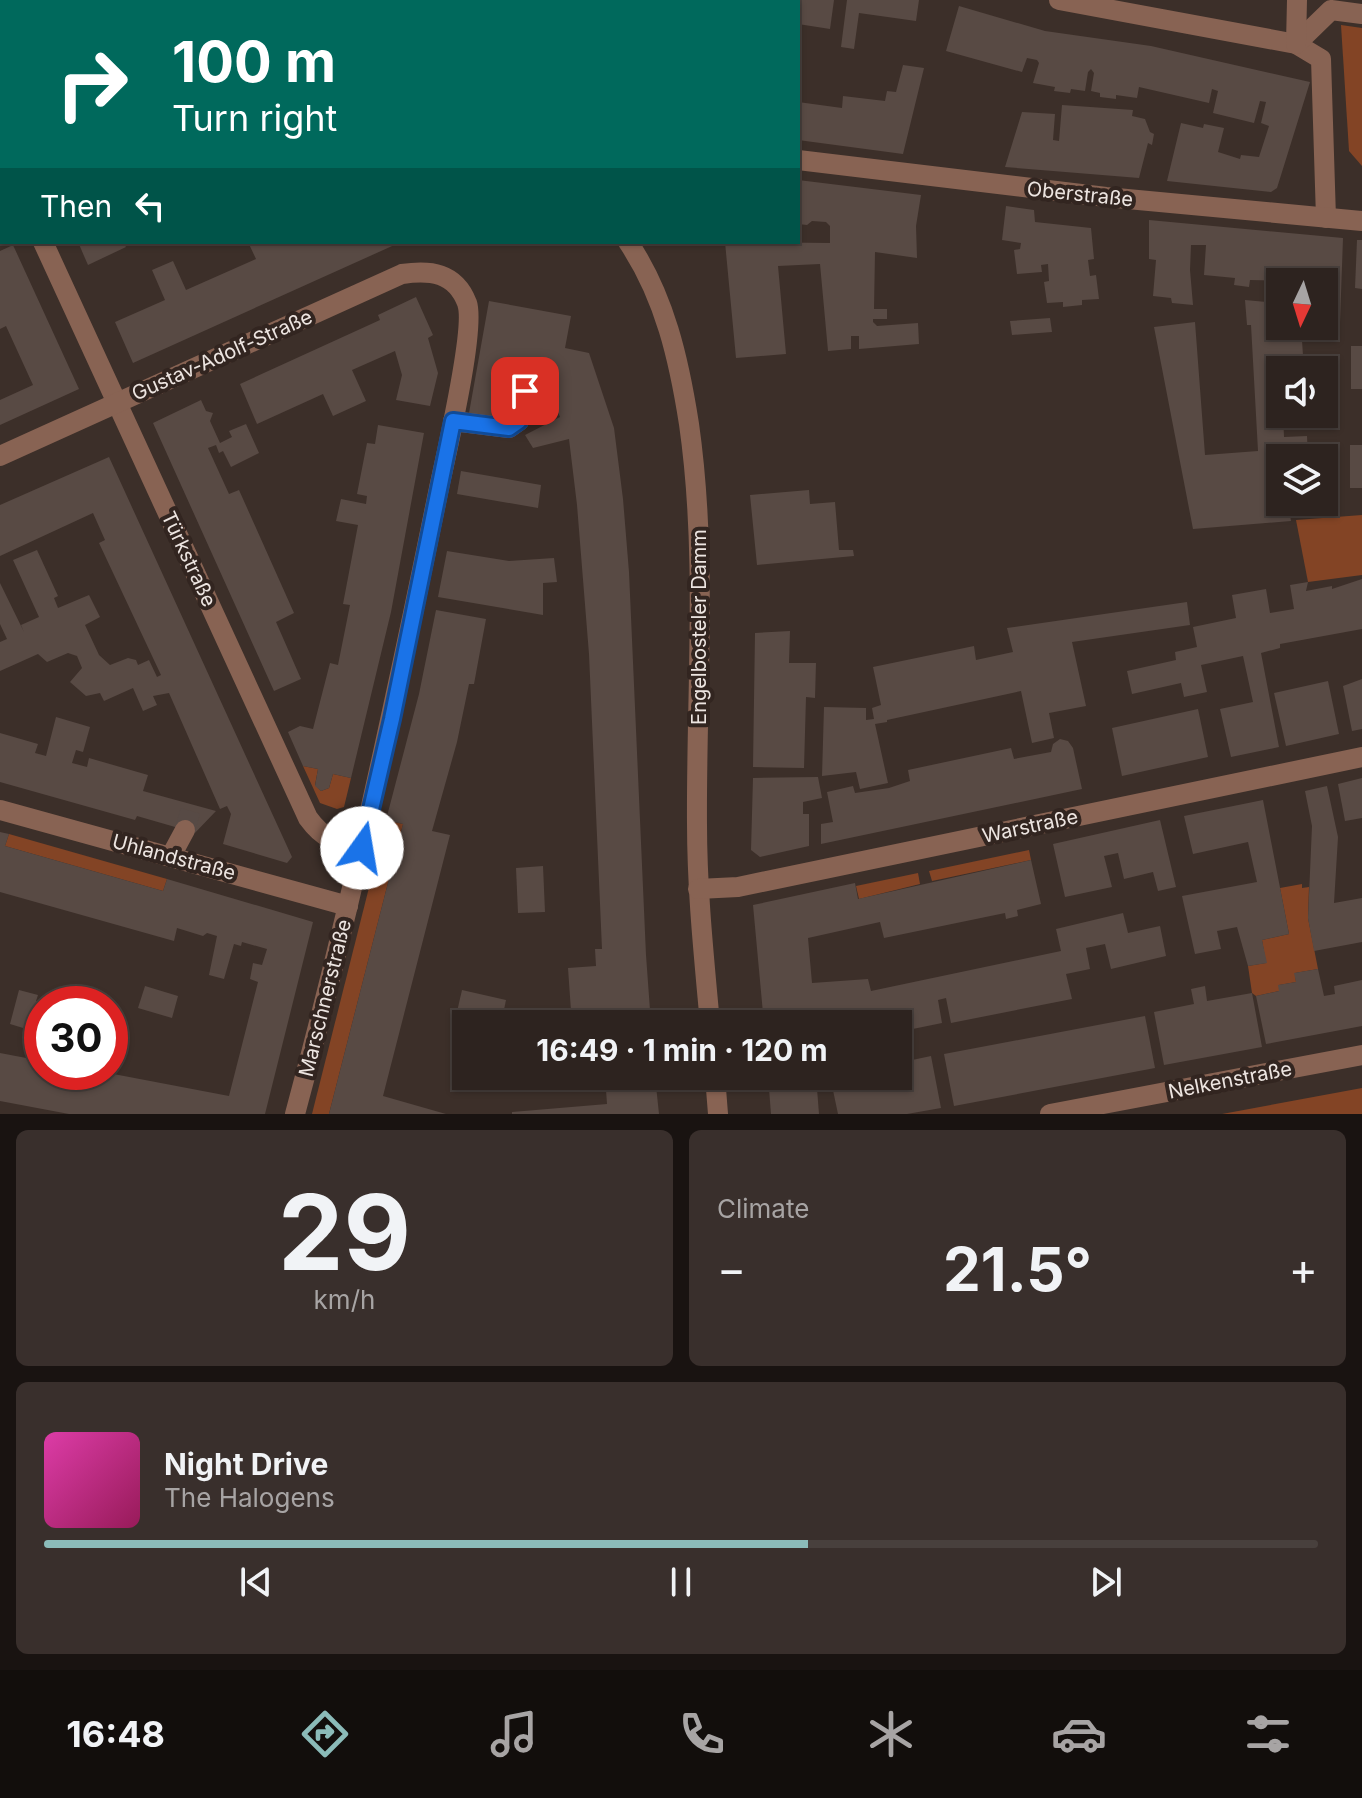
<!DOCTYPE html>
<html lang="en">
<head>
<meta charset="utf-8">
<style>
	:root { --surface:#2d231f; --page:#392f2c; --text:#f1f3f6; --muted:#a7a4a4; --line:#48403d; --accent:#8bbbb9 }
	body { margin:0; font-family:Inter,sans-serif; background:var(--page); color:var(--text); height:100vh; display:flex; flex-direction:column; font-size:30px; white-space:nowrap }
	* { box-sizing:border-box; margin:0 }
	p { font-size:26px; color:var(--muted) }
	.icon { flex:none; width:44px; height:44px; fill:none; stroke:currentColor; stroke-width:2; stroke-linecap:round; stroke-linejoin:round }
	.map { position:relative; height:1114px; overflow:hidden }
	.details { display:flex; flex-direction:column; gap:16px; padding:16px; background:#191311; flex:1 }
	.details>* { flex:none }
	.hud { position:absolute; left:0px; top:0px; width:800px; height:244px; box-shadow:0 2px 6px #0004,0 0 0 2px var(--line); background:#00695c; color:#fff; overflow:hidden }
	.needle { width:52px; rotate:184deg }
	.controls { position:absolute; left:1266px; top:268px; display:grid; gap:16px }
	.controls a { display:grid; place-items:center; width:72px; height:72px; border-radius:0px; background:var(--surface); box-shadow:0 2px 6px #0004,0 0 0 2px var(--line); font-size:40px }
	.speed { position:absolute; left:24px; top:986px; display:flex; gap:16px; font-size:40px; font-weight:700; text-align:center }
	.speed>* { display:grid; place-content:center; width:104px; height:104px; border-radius:50%; background:var(--surface); box-shadow:0 2px 6px #0004,0 0 0 2px var(--line); line-height:1 }
	.speed .limit { border:12px solid #d22; background:#fff; color:#111 }
	.pin { position:absolute; display:grid; place-items:center; width:68px; height:68px; color:#fff; margin:-34px; border-radius:16px; box-shadow:0 4px 12px #0006 }
	.me { position:absolute; width:88px; margin:-44px; rotate:13deg; stroke-linejoin:round; filter:drop-shadow(0 0 6px #0008) }
	.turn { display:flex; align-items:center; gap:28px; height:168px; padding:0 40px; font-size:36px }
	.turn .icon { width:104px; height:104px; stroke-width:2.5 }
	.turn b { display:block; font-size:56px; line-height:68px }
	.then { display:flex; align-items:center; height:76px; padding:0 40px; background:#0003; gap:16px; font-size:30px }
	.big { font-size:60px; font-weight:700; line-height:1.1 }
	.details .card { flex:1; display:flex; flex-direction:column; justify-content:center; gap:12px; min-width:0; padding:0 28px; border-radius:12px; background:var(--page) }
	.details .dial { align-items:center; gap:0 }
	.dial b { font-size:104px; line-height:1 }
	.song { display:flex; align-items:center; gap:24px }
	.cover { width:96px; height:96px; border-radius:12px; background:linear-gradient(135deg,hsl(320 70% 55%),hsl(330 70% 35%)) }
	.played { height:8px; border-radius:4px; background:linear-gradient(90deg,var(--accent) 60%,var(--line) 60%) }
	.keys { display:flex; justify-content:space-around; direction:ltr }
	.heat { display:flex; justify-content:space-between; align-items:center; font-size:44px; direction:ltr }
	.details .tiles { flex:1; display:grid; gap:16px; grid-template-columns:1fr 1fr }
	.card:last-child { grid-column:span 2 }
	.trip { position:absolute; left:452px; top:1010px; width:460px; height:80px; border-radius:0px; background:var(--surface); box-shadow:0 2px 6px #0004,0 0 0 2px var(--line); font-weight:700; line-height:80px; text-align:center }
	.tab-bar { display:flex; height:128px; justify-content:space-around; align-items:center; background:#120e0c; color:var(--muted) }
	.tab-bar .icon { width:56px; height:56px }
	.tab-bar .on { color:var(--accent) }
	.tab-bar b { font-size:36px; color:var(--text) }
	.map>svg:first-child { display:block }
	.green { fill:#834425 }
	.building { fill:#584a44 }
	.lines { fill:none; stroke-linecap:round; stroke-linejoin:round }
	.minor-tunnel { stroke:#574a45; stroke-width:20; stroke-dasharray:20 10; stroke-linecap:butt }
	.minor { stroke:#886353; stroke-width:20 }
	.major { stroke:#dd9270; stroke-width:20 }
	.route-casing { stroke:#114b97; stroke-width:20 }
	.route { stroke:#1a73e8; stroke-width:14 }
	.labels { text-anchor:middle; dominant-baseline:central; stroke-width:8; stroke-linejoin:round; paint-order:stroke }
	.street-label { font-size:20px; fill:#ede5e1; stroke:#322520 }
</style>
</head>
<body>
<div class="map">
<svg width="1362" height="1114" viewBox="0 0 1362 1114">
	<rect width="100%" height="100%" fill="#3c2f29"/>
	<!-- green -->
	<g class="green">
		<polygon points="1341,25 1362,28 1362,166 1349,151"/>
		<polygon points="1362,515 1362,575 1308,582 1296,520"/>
		<polygon points="303,766 318,769 315,785 321,791 329,788 333,774 351,778 344,807 337,809 320,803"/>
		<polygon points="386,820 403,824 329,1114 312,1114"/>
		<polygon points="9,834 167,879 163,891 5,846"/>
		<polygon points="1029,850 1031,860 932,881 929,871"/>
		<polygon points="918,873 920,884 859,899 856,886"/>
		<polygon points="1302,884 1302,888 1309,887 1308,918 1318,969 1295,973 1296,982 1279,985 1279,991 1256,996 1252,993 1248,966 1266,963 1262,940 1289,934 1280,888"/>
		<polygon points="1362,1088 1362,1114 1222,1114"/>
	</g>
	<!-- building -->
	<g class="building">
		<polygon points="798,0 834,0 830,29 798,24"/>
		<polygon points="847,0 919,0 916,21 859,13 854,49 841,47"/>
		<polygon points="959,6 1045,31 1151,46 1310,82 1277,188 1271,192 1167,181 1181,123 1203,128 1204,124 1224,128 1218,152 1240,159 1241,155 1259,157 1269,126 1261,123 1266,102 1260,101 1254,123 1213,113 1218,91 1212,89 1209,103 1139,87 1137,98 1116,95 1116,99 1100,97 1100,93 1091,91 1094,73 1091,69 1088,72 1085,91 1071,89 1070,93 1054,91 1055,87 1033,83 1039,63 1037,60 1027,58 1022,72 946,51"/>
		<polygon points="903,65 924,68 903,154 798,140 798,102 842,108 843,96 885,101 887,91 896,92"/>
		<polygon points="1062,105 1133,110 1132,116 1145,119 1150,132 1154,134 1152,145 1148,143 1139,178 1005,167 1022,112 1055,114 1053,140 1059,141"/>
		<polygon points="798,180 921,195 916,226 917,258 875,252 874,309 887,309 887,319 873,319 873,322 877,326 918,323 919,344 859,349 859,336 851,336 851,349 828,351 820,264 778,266 786,354 736,358 725,242 830,243 830,226 826,222 812,221 807,225 798,224"/>
		<polygon points="1006,206 1034,210 1035,222 1091,228 1094,259 1088,260 1090,276 1096,275 1099,299 1082,300 1082,305 1063,307 1063,302 1047,303 1044,282 1049,281 1048,264 1041,265 1042,272 1017,274 1014,250 1020,249 1021,243 1002,240"/>
		<polygon points="1149,220 1343,238 1340,323 1324,322 1324,282 1250,280 1249,287 1234,285 1235,278 1204,275 1206,245 1191,245 1190,270 1193,305 1172,303 1171,298 1153,296 1156,260 1149,259"/>
		<polygon points="1357,240 1362,240 1362,289 1355,288"/>
		<polygon points="78,242 123,242 126,247 88,265"/>
		<polygon points="248,242 274,242 276,246 281,242 401,242 133,363 115,322 165,300 152,270 173,261 186,290 256,259"/>
		<polygon points="13,245 79,389 0,425 0,400 33,385 6,326 0,329 0,251"/>
		<polygon points="416,297 433,335 428,338 438,373 430,406 396,400 402,375 395,351 352,370 366,401 333,416 323,394 257,424 240,384 380,320 378,315"/>
		<polygon points="1245,300 1278,303 1280,326 1301,326 1304,370 1280,370 1280,414 1283,414 1284,437 1307,436 1308,458 1280,458 1280,502 1324,502 1324,475 1336,474 1335,512 1290,515 1291,521 1193,529 1154,327 1195,322 1205,455 1258,451 1251,325 1247,325"/>
		<polygon points="489,301 571,316 565,348 589,353 614,428 623,499 629,572 646,955 651,1024 555,1024 554,1013 571,1011 568,968 596,966 595,949 602,949 589,654 577,505 569,439 533,448 525,435 560,417 538,362 518,358 507,420 469,413"/>
		<polygon points="1050,318 1052,332 1012,335 1010,321"/>
		<rect x="1351" y="346" width="11" height="43"/>
		<polygon points="201,400 206,411 213,413 210,421 220,443 232,437 229,431 246,424 259,453 231,467 223,451 219,453 216,445 208,448 229,494 239,490 294,613 276,622 301,679 274,691 153,423"/>
		<polygon points="378,425 424,433 391,612 351,778 333,774 329,788 321,791 315,786 318,769 303,766 288,732 300,726 313,729 330,663 338,665 350,605 343,604 358,525 336,521 341,499 366,504 367,496 357,494 367,443 375,444"/>
		<rect x="1350" y="445" width="12" height="43"/>
		<polygon points="109,457 292,857 287,863 223,844 231,814 227,806 220,809 169,693 153,696 157,705 143,711 133,688 104,701 100,693 86,696 70,682 82,668 77,656 68,653 47,662 38,654 0,671 0,642 7,639 0,624 0,583 24,632 21,625 39,617 13,560 37,550 58,596 54,598 58,608 89,595 100,617 85,625 99,655 110,665 128,658 136,660 138,665 149,660 157,677 161,675 99,543 105,540 93,513 0,556 0,505"/>
		<polygon points="461,471 541,485 538,508 457,494"/>
		<polygon points="809,490 810,504 835,502 839,550 853,550 854,556 757,565 750,495"/>
		<polygon points="447,551 509,561 554,558 557,582 543,583 543,615 438,597"/>
		<polygon points="1362,579 1362,629 1280,644 1280,648 1261,653 1279,747 1231,757 1220,709 1253,702 1243,656 1201,665 1207,692 1184,697 1181,683 1132,694 1127,671 1176,660 1175,652 1197,647 1193,627 1236,618 1232,595 1266,589 1270,613 1294,609 1290,585 1308,582 1306,591 1332,586 1332,589"/>
		<polygon points="1187,602 1190,625 1072,642 1086,706 1049,713 1054,738 1032,743 1021,691 887,720 887,722 875,724 888,783 860,789 856,772 822,776 824,707 866,708 866,720 874,719 872,708 881,705 873,667 974,646 976,660 1013,652 1007,628"/>
		<polygon points="436,610 486,619 474,684 469,684 457,742 432,831 450,835 383,1096 446,1114 329,1114 403,824 386,820 419,694"/>
		<polygon points="790,631 789,663 816,663 815,698 806,697 804,768 753,767 755,633"/>
		<polygon points="1362,679 1362,729 1352,731 1343,686"/>
		<polygon points="1328,681 1339,734 1286,746 1274,693"/>
		<polygon points="1198,709 1208,757 1122,776 1112,728"/>
		<polygon points="56,717 90,727 83,752 76,750 72,763 87,767 89,758 148,775 143,791 216,811 192,836 189,831 137,816 135,820 0,782 0,733 38,744 35,753 46,756"/>
		<polygon points="1060,739 1068,741 1073,748 1082,789 821,844 821,824 833,822 827,792 853,786 855,793 889,788 910,781 908,770 1011,748 1014,759 1051,752 1053,744"/>
		<polygon points="818,777 822,798 803,802 803,814 809,814 809,846 760,857 751,850 753,778"/>
		<polygon points="1362,778 1362,818 1345,821 1338,784"/>
		<polygon points="1327,786 1338,837 1334,903 1362,898 1362,942 1314,951 1308,918 1312,826 1305,791"/>
		<polygon points="1263,800 1289,934 1262,940 1267,963 1248,966 1237,927 1217,931 1221,949 1195,954 1182,896 1257,882 1248,842 1193,854 1184,816"/>
		<polygon points="1160,820 1176,887 1158,891 1153,872 1124,879 1118,853 1104,856 1112,887 1065,897 1053,844"/>
		<polygon points="0,832 9,834 5,846 163,891 167,879 313,922 265,1114 69,1114 0,1101 0,1053 42,1061 42,1072 103,1072 229,1096 258,982 250,979 253,963 262,965 267,949 242,942 241,946 234,944 224,979 209,975 217,936 207,933 203,936 177,928 174,941 0,892"/>
		<polygon points="1031,860 1041,904 1017,910 1018,916 1006,919 1005,913 884,938 880,922 808,938 812,983 868,979 871,991 1061,951 1056,929 1123,913 1128,933 1160,926 1166,956 1111,969 1105,944 1086,948 1090,969 1066,974 1072,999 951,1023 946,998 938,1000 942,1023 898,1032 898,1024 878,1024 875,1009 821,1012 822,1024 764,1024 753,905 855,883 858,899"/>
		<polygon points="543,866 545,912 518,913 516,868"/>
		<polygon points="1318,969 1324,996 1335,994 1334,986 1362,980 1362,1026 1266,1044 1256,996 1279,991 1278,985 1296,982 1294,973"/>
		<polygon points="145,986 178,996 172,1018 138,1008"/>
		<polygon points="1205,986 1207,1001 1252,993 1262,1047 1164,1065 1154,1012 1194,1004 1191,989"/>
		<polygon points="19,990 38,995 36,1001 42,1003 42,1024 35,1022 33,1031 10,1024"/>
		<polygon points="462,990 506,1000 501,1024 456,1016"/>
		<polygon points="1145,1016 1155,1068 954,1106 944,1054"/>
		<polygon points="931,1056 941,1108 907,1114 838,1114 830,1076 898,1076 898,1063"/>
		<polygon points="605,1076 655,1076 659,1114 512,1114 512,1112 607,1104"/>
		<polygon points="768,1076 816,1076 819,1114 771,1114"/>
	</g>
	<g class="lines">
		<!-- minor-tunnel -->
		<polyline class="minor-tunnel" points="185,830 192,805"/>
		<!-- minor -->
		<g class="minor">
			<polyline points="419,0 421,2"/>
			<polyline points="1059,0 1296,44 1321,59 1326,218"/>
			<polyline points="1296,44 1331,10 1362,14"/>
			<polyline points="1296,44 1297,0"/>
			<polyline points="0,148 2,152"/>
			<polyline points="798,160 1106,197 1362,221"/>
			<path d="M43 242 308 818C324 840 336 842 362 848"/>
			<path d="M628 242C665 297 679 360 689 424 708 557 696 691 697 824 697 891 704 957 710 1024"/>
			<polyline points="453,421 509,428 519,421 525,391"/>
			<path d="M0 456 402 274C430 270 455 272 467 303 476 328 446 455 439 488 396 698 351 907 295 1114"/>
			<polyline points="0,810 348,906"/>
			<polyline points="171,856 185,830"/>
			<polyline points="698,889 738,887 1362,757"/>
			<polyline points="715,1076 718,1114"/>
			<polyline points="1050,1114 1362,1055"/>
		</g>
		<!-- major -->
		<g class="major">
			<polyline points="27,2 31,0"/>
			<polyline points="0,16 2,15"/>
		</g>
	</g>
	<g class="lines">
		<!-- route casing -->
		<g class="route-casing">
			<polyline id="route" points="362,848 392,719 453,421 509,428 519,421 525,391"/>
		</g>
		<!-- route -->
		<use href="#route" class="route"/>
	</g>
	<g class="labels">
		<!-- street labels -->
		<g class="street-label">
			<text transform="translate(1080 194) rotate(6)">Oberstraße</text>
			<text transform="translate(222 355) rotate(-24)">Gustav-Adolf-Straße</text>
			<text transform="translate(189 559) rotate(65)">Türkstraße</text>
			<text transform="translate(699 627) rotate(-90)">Engelbosteler Damm</text>
			<text transform="translate(1030 826) rotate(-12)">Warstraße</text>
			<text transform="translate(174 857) rotate(15)">Uhlandstraße</text>
			<text transform="translate(325 998) rotate(-76)">Marschnerstraße</text>
			<text transform="translate(1230 1080) rotate(-11)">Nelkenstraße</text>
		</g>
	</g>
</svg>
<div class="controls">
<a><svg class="needle" viewBox="-14 -14 28 28"><path d="M0-13l5 13h-10z" fill="#e53935"/><path d="M0 13l5-13h-10z" fill="#a7a4a4"/></svg></a>
<a><svg class="icon" aria-label="sound" viewBox="0 0 24 24"><path d="M4 9h4l5-4v14l-5-4H4zM17 9q2 3 0 6"/></svg></a>
<a><svg class="icon" aria-label="layers" viewBox="0 0 24 24"><path d="M12 4l9 5-9 5-9-5zM3 14l9 5 9-5"/></svg></a>
</div>
<div class="speed"><div class="limit">30</div></div>
<div class="pin" style="left:525px;top:391px;background:#d93025"><svg class="icon" aria-label="arrive" viewBox="0 0 24 24"><path d="M6 21V4h12l-3 4 3 4H6"/></svg></div>
<svg class="me" style="left:362px;top:848px" viewBox="-20 -20 40 40"><circle r="19" fill="#fff"/><path d="M0-13L10 11 0 6-10 11z" fill="#1a73e8"/></svg>
<div class="trip">16:49 · 1 min · 120 m</div>
<div class="hud">
<div class="turn"><svg class="icon" aria-label="right" viewBox="0 0 24 24"><path d="M7 20v-9h11M14 6l5 5-5 5"/></svg><div><b>100 m</b>Turn right</div></div>
<div class="then">Then<svg class="icon" aria-label="left" viewBox="0 0 24 24"><path d="M17 20v-9H6M10 6l-5 5 5 5"/></svg></div>
</div>
</div>
<section class="details">
<div class="tiles">
<div class="card dial"><b>29</b><p>km/h</p></div>
<div class="card"><p>Climate</p>
<div class="heat"><a>−</a><b class="big">21.5°</b><a>+</a></div>
</div>
<div class="card">
<div class="song"><i class="cover"></i><div><b>Night Drive</b><p>The Halogens</p></div></div>
<div class="played"></div>
<div class="keys"><svg class="icon" aria-label="previous" viewBox="0 0 24 24"><path d="M18 5L8 12l10 7zM5 5v14"/></svg><svg class="icon" aria-label="pause" viewBox="0 0 24 24"><path d="M8 5v14M16 5v14"/></svg><svg class="icon" aria-label="next" viewBox="0 0 24 24"><path d="M6 5l10 7-10 7zM19 5v14"/></svg></div>
</div>
</div>
</section>
<nav class="tab-bar">
<b>16:48</b>
<svg class="icon on" aria-label="directions" viewBox="0 0 24 24"><path d="M12 3l9 9-9 9-9-9zM9 14v-3h6M13 9l2 2-2 2"/></svg>
<svg class="icon" aria-label="music" viewBox="0 0 24 24"><path d="M9 18V5l10-2v13"/><circle cx="6" cy="18" r="3"/><circle cx="16" cy="16" r="3"/></svg>
<svg class="icon" aria-label="phone" viewBox="0 0 24 24"><path d="M5 4h4l2 5-3 2q2 4 5 5l2-3 5 2v4C11 20 4 13 5 4z"/></svg>
<svg class="icon" aria-label="climate" viewBox="0 0 24 24"><path d="M12 3v18M4 7l16 10M4 17L20 7"/></svg>
<svg class="icon" aria-label="car" viewBox="0 0 24 24"><path d="M5 17H2v-5l4-1 3-4h7l3 4 3 1v5h-3M9 17h6M6 11h13"/><circle cx="7" cy="17" r="2"/><circle cx="17" cy="17" r="2"/></svg>
<svg class="icon" aria-label="filters" viewBox="0 0 24 24"><path d="M4 7h16M4 17h16"/><circle cx="9" cy="7" r="2"/><circle cx="15" cy="17" r="2"/></svg>
</nav>
</body>
</html>
